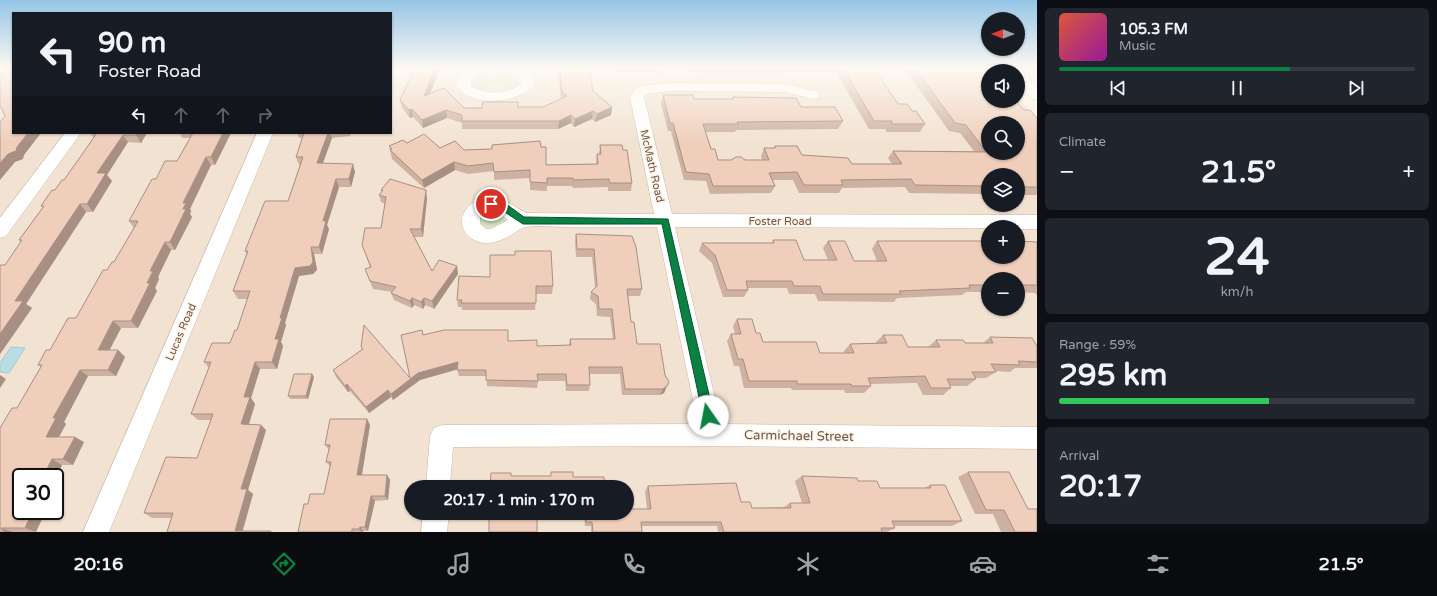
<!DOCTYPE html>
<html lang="en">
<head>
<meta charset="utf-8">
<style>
	:root { --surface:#171b24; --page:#20242c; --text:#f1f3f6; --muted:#9ea1a6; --line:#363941; --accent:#0b8043 }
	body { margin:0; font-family:"Varela Round",sans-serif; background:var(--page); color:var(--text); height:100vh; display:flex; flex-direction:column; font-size:15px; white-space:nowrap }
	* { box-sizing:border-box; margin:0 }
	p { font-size:13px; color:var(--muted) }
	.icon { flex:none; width:22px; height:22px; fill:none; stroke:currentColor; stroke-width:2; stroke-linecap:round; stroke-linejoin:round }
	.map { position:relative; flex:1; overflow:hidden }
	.sheet { display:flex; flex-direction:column; gap:8px; padding:8px; background:#0d0f14; width:400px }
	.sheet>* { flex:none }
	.top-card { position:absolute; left:12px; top:12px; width:380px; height:122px; border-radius:0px; box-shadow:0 1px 3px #0004; background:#171b24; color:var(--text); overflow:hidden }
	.needle { width:26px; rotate:270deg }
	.buttons { position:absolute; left:981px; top:12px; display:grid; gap:8px }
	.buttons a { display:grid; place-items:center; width:44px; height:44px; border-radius:50%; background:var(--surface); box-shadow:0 1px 3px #0004; font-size:20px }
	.speed { position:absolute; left:12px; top:468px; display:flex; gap:8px; font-size:20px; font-weight:700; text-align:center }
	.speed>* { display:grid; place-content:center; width:52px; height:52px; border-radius:50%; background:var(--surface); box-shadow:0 1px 3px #0004; line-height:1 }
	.speed .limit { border:2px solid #111; border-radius:6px; background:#fff; color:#111 }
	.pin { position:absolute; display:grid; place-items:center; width:34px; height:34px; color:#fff; margin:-17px; border:2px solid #fff; border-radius:50%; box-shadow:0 1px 4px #0007 }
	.me { position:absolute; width:44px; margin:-22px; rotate:348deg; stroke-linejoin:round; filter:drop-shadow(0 0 3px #0008) }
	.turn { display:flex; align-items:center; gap:14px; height:84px; padding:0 20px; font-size:18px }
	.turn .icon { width:52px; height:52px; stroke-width:2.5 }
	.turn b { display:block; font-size:28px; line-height:34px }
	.lanes { display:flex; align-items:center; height:38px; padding:0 20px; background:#0003; justify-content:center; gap:20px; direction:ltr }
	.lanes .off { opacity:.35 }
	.big { font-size:30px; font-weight:800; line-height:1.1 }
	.sheet .tile { flex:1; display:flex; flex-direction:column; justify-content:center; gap:6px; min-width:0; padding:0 14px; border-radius:6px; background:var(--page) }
	.sheet .dial { align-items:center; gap:0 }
	.dial b { font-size:52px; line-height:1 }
	.song { display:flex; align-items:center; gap:12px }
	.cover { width:48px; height:48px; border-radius:6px; background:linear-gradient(135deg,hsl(10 70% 55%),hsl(300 70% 35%)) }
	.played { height:4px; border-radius:2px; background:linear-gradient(90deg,var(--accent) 65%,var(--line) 65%) }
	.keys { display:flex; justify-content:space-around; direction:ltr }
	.heat { display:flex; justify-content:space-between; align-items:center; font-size:22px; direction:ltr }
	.charge { height:6px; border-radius:3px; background:linear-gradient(90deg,#34c759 59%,var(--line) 0) }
	.trip { position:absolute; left:404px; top:480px; width:230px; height:40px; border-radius:20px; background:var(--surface); box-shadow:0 1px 3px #0004; font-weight:800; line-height:40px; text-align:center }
	.dock { display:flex; height:64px; justify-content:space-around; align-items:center; background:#090b0e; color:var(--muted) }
	.dock .icon { width:28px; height:28px }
	.dock .current { color:var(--accent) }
	.dock b { font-size:18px; color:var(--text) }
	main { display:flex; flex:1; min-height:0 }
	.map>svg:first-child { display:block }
	.residential { fill:#f2e2d1; fill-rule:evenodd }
	.green { fill:#d2e7c1 }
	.water { fill:#b8dee3; stroke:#9ecdd4 }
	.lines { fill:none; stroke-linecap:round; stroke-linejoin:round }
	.minor-casing { stroke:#cbb8a9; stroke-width:1 }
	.minor { fill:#fff; fill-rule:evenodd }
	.wall { fill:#ceb1a1 }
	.shaded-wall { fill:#a79083 }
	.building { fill:#efcebb; stroke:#a79083; fill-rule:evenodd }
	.route { fill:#0b8043; stroke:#07532c }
	.labels { text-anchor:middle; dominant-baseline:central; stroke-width:3; stroke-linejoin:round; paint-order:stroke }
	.street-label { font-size:11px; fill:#71574a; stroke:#fef5e7 }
	.near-street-label { font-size:13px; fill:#71574a; stroke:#fef5e7 }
</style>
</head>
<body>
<main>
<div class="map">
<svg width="1037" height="532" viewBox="0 0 1037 532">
	<rect width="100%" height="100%" fill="#fbf1e2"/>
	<!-- residential -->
	<g class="residential">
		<path d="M0 68 13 133H391V68H992L988 71V101H1018V98L1037 119V532H0ZM988 123H1018V153H988ZM988 175H1018V205H988ZM988 227H1018V257H988ZM988 279H1018V309H988ZM21 477H55V511H21ZM411 487H627V513H411Z"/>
		<polygon points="1018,68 1037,68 1037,88"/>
	</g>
	<!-- green -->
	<g class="green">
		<path d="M486 73V80H501V73L513 75 518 79 519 84C516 89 511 90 505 90L504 84H486V90C480 90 474 89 471 84L473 78 480 74Z"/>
		<path d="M489 212 508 220C500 227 483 232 479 220L481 215Z"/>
	</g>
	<!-- water -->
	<polygon class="water" points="11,347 25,348 9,373 0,372 0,363"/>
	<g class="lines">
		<!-- minor casing -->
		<g class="minor-casing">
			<g id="minor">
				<path d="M471 68H522L532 74 535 84C521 104 466 109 456 83L461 74ZM484 73H510L520 78 521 83C510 95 483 95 471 85V80Z"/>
				<polygon points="1018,72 1023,73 1037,88 1037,100 1032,99 1018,84"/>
				<path d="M671 83 785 84 818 92 820 95 818 98 813 99 785 92 671 91 646 94 644 97 672 214 1037 215V229H1018V227H988V228L675 227 721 424 1037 427V449L712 446 453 447 450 487H426L430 436 434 428 442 425 698 424 657 227C627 227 596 227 566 227 553 227 539 225 526 227 522 227 517 231 513 234 501 241 484 248 471 238 449 221 471 195 493 198 506 199 515 207 526 213L654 214 630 97 636 88 641 86ZM489 210 496 211 508 220 491 229H486L480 224V216L483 212Z"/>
				<polygon points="65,133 81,133 6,236 0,238 0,218"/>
				<polygon points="257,133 273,133 109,532 83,532"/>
				<polygon points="423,513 449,513 447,532 421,532"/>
			</g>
		</g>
		<!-- minor -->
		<use href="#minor" class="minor"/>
	</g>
	<!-- wall -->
	<g class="wall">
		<polygon points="418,68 440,68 430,94 464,108 543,107 561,99 559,79 557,79 557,68 589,68 593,91 612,107 611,115 595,122 592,119 574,127 571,123 558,129 462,129 462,123 447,118 423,128 413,117 410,118 402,108 400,100 416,74"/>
		<polygon points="613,68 661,68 658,74 653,72 614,72"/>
		<polygon points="685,68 874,68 898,104 912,111 925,124 920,132 886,132 886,129 869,129 836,72 780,72 779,74 686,72"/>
		<polygon points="904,68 995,68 988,71 1024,110 1037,118 1037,195 1018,195 1018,175 988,175 988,194 909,193 905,187 842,188 839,193 799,193 793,180 773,180 775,186 771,193 710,194 706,181 684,180 671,131 668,131 661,103 663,95 694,99 732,99 733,97 801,107 843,121 838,129 736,130 735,132 705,132 711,149 718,160 762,160 761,156 764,148 774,148 775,146 802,155 852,164 892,164 888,158 893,151 974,151 960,133 949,131"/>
		<polygon points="90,133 147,133 141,143 128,142 107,175 112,181 93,212 86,212 26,304 32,308 0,354 0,265 5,265 21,242 19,240 43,207 41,206 64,180 94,138"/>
		<polygon points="180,133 231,133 215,165 211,165 190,209 191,211 190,214 192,217 175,250 171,250 158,277 159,279 155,288 157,291 138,328 121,328 109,350 118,350 125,357 116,376 88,376 64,422 66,424 59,437 84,442 73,465 62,465 55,480 55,477 21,477 36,532 0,532 17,408 41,367 38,365 76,318 107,270 114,262 134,228 129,221 156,179 177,161 190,138 182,138"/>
		<polygon points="298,133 351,133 350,136 332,138 323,163 355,172 351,187 339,187 327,225 329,229 322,254 314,254 317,270 313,274 299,276 285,323 286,325 281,342 283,346 277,369 260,369 251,398 255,404 249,424 261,425 266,430 248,490 253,494 243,531 273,532 167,532 172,518 152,518 144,513 197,458 211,420 198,420 191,414 209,368 204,362 230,343 237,330 248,299 238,299 233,291 247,254 245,251 288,201 300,165 299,165 296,157 303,138 299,138"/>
		<polygon points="407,143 440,148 464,150 541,147 546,165 596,164 597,154 599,154 600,145 623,150 632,183 631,191 608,191 608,187 573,188 572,186 547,186 547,191 530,190 530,178 494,180 494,171 468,174 455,170 424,188 392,159 389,146"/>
		<polygon points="381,190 427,198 423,237 414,237 432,271 457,266 458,274 434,309 425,305 423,309 414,305 412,308 394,300 391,293 392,292 373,289 365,269 370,267 362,245 381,228 385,204 381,202 379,195 382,192"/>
		<polygon points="576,234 642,289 640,296 628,296 631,322 637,344 665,375 669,382 664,393 660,395 622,395 620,374 589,374 590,385 589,391 566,391 565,381 538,381 537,388 487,386 486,376 459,376 457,369 420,380 393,400 391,397 369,413 350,391 348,392 336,377 333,370 362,350 361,347 410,378 423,335 508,341 537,346 569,345 570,339 613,339 610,317 597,316 596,304 590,299 591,292 595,288 592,257 576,257 575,242"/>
		<polygon points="773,240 804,260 828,260 823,248 828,241 854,261 877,261 872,249 877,241 1037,242 1037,295 1035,293 1018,292 1018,279 988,279 988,292 966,292 962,295 897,298 894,302 818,301 815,294 789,294 787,288 748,288 748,290 744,297 723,297 712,263 699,251 702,243 772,243"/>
		<polygon points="459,276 553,286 552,294 536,294 535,310 462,310 462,307 458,307 457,300"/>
		<polygon points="737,319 756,333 763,342 820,353 845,353 844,351 850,344 877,343 876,342 883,335 908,347 928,347 936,340 965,343 983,343 990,337 1037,346 1037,368 1015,368 1010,372 995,371 996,372 986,378 976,378 976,379 967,386 950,386 951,388 943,395 923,395 917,383 870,384 871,386 864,393 845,393 844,390 792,390 791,388 744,388 739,366 734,366 727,341 731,334 735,334 733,326"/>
		<polygon points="312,374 314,377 308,399 290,399 288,396"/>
		<polygon points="367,419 370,425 362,475 387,475 390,480 388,500 375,501 368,531 363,531 363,532 298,532 308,504 324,494 330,466 326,462 329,450 325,445"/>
		<polygon points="968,472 1028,509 1037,532 1001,532 993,514 975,514 958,477"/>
		<polygon points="802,476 858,481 880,488 924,488 930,485 962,521 952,526 894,526 895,528 887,532 718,532 717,526 642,526 642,532 591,532 591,526 585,526 584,513 627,513 647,509 645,491 648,486 741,502 752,508 784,507 790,503 802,503 795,481"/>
	</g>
	<!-- shaded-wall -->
	<g class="shaded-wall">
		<polygon points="435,68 440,68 426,104 424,96"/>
		<polygon points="660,68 661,68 658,74"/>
		<polygon points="612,107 611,115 595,122 597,114"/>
		<polygon points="412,109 413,117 410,118 409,110"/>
		<polygon points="446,110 447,118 423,128 422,120"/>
		<polygon points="593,111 592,119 574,127 575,119"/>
		<polygon points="571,115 571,123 558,129 559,121"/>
		<polygon points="28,133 41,133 24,155 23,159 15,162 0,180 0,163 8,154 17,147"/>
		<polygon points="137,133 147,133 141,143 136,135"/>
		<polygon points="223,133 231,133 215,165 211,157"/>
		<polygon points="328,133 330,133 332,138 320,171 317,163"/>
		<polygon points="123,135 128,142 107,175 112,181 93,212 87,204 97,173"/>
		<polygon points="206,157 211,165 190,209 191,211 190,214 192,217 175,250 170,242 183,209 183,203"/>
		<polygon points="454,162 455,170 424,188 422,180"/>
		<polygon points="353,164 355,172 351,187 349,179"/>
		<polygon points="336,179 339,187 327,225 329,229 322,254 319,247 323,221"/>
		<polygon points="426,190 427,198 423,237 421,229"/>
		<polygon points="80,204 86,212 26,304 32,308 0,354 0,334 15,301"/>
		<polygon points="165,242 171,250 158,277 159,279 155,288 157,291 138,328 131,321 147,283 150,271"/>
		<polygon points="311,247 314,254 317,270 313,274 299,276 285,323 286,325 281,342 283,346 277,369 272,362 275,339 280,318 295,268"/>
		<polygon points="457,266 458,274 434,309 432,301"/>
		<polygon points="412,298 414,305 412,308 410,301"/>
		<polygon points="424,298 425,305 423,309 421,302"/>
		<polygon points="113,321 121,328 106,357 98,350"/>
		<polygon points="118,350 125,357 116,376 108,370"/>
		<polygon points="255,362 260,369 251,398 255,404 247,430 241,424 244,397"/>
		<polygon points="458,362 459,369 420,380 393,400 391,394 418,373"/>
		<polygon points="80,370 88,376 64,422 66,424 56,442 46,437 53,418"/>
		<polygon points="312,374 314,377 308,399 306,396"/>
		<polygon points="0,375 6,379 0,388"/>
		<polygon points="347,384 350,391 348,392 345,386"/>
		<polygon points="667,386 664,393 660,395 663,389"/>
		<polygon points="388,390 391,397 369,413 366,407"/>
		<polygon points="367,419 370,425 361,480 357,475"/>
		<polygon points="261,425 266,430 248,490 253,494 242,532 235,531 241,489"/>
		<polygon points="75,437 84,442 73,465 63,459"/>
		<polygon points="52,459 62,465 55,480 55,477 43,477"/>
		<polygon points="387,475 390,480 388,500 385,496"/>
		<polygon points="371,496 375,501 368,531 365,527"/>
		<polygon points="33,511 46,511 36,532 25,528"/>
		<polygon points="360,527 363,531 363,532 362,532 359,529"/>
		<polygon points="1,528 13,532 4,532"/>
	</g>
	<!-- building -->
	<g class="building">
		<polygon points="0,68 13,68 13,133 28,133 17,147 16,151 8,154 0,163 0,122 5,116 0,105"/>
		<polygon points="418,68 435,68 424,96 444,88 464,108 482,108 483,102 518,102 518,107 543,107 567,96 562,92 560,71 558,71 558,68 589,68 593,91 612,107 597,114 593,111 575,119 571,115 559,121 462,121 462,115 446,110 422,120 412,109 409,110 400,100 412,74 416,74"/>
		<polygon points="843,68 874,68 898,104 907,104 912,111 916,111 925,124 892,124 892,121 874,121"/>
		<path d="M915 68H995L997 71H988V101H1016L1024 110H1030L1037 118V187H1018V175H988V186L915 185 911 179 841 180 843 185H804L797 172 769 173 775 186H713L709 174 686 172 673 123H670L663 95H693L694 99H733V97L796 98 801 107H835L843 121 737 122 738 124H703L711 149H715L718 160H731L736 157H741L745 160H769L764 148H775V146H797L802 155 848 158 852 164H902L893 151 986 152 966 125 955 123ZM988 123H1018V153H988Z"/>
		<polygon points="90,133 137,133 136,135 123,135 97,173 106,173 87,204 80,204 15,301 23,301 0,334 0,265 5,265 22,240 19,240 44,206 41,206 52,190 55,190 62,180 64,180 97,133"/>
		<polygon points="193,133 223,133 211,157 206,157 183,203 186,203 183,209 186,209 170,242 165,242 150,271 153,271 147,283 150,283 131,321 113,321 98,350 118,350 108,370 80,370 53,418 56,418 46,437 75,437 63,459 52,459 43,477 21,477 21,511 33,511 25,528 1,528 4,532 0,532 0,428 12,408 17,408 42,365 38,365 46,350 50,350 68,318 76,318 103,270 107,270 112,262 114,262 138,221 129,221 152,179 156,179 165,161 177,161"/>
		<polygon points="304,133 328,133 317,163 353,164 349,179 336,179 323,221 326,221 319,247 311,247 313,262 310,266 295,268 280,318 282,318 275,339 279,339 272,362 255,362 244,397 250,397 241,424 261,425 241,489 247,489 235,531 271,531 271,532 167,532 173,513 144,513 166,457 197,458 213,414 191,414 211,362 204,362 212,343 230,343 235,330 237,330 250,291 233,291 248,251 245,251 265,201 288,201 303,157 296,157"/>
		<polygon points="424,134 440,148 455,141 464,150 492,149 492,145 540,141 541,147 546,147 546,165 598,164 597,154 601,154 600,145 622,145 623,150 627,150 632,183 610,183 609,179 573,180 573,178 547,178 547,183 530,182 530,170 494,172 493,163 468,166 454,162 422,180 390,150 392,149 389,146 403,140 407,143"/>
		<polygon points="390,179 426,190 421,229 410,229 432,271 439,260 457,266 432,301 424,298 421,302 412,298 410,301 391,293 396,287 370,281 365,269 371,267 362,245 365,228 381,228 386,197 379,195 383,190 381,190"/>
		<polygon points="576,234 632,236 636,247 642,289 627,289 631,322 634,322 637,344 660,344 665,375 669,382 667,386 663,389 625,389 622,367 589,367 590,385 567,385 566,374 537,374 538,381 486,380 486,370 457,370 458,362 418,373 391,394 388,390 366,407 347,384 345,386 333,370 363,349 361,347 364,325 410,378 401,335 422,330 423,335 444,330 508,330 508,341 537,340 537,346 571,345 570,339 615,339 612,309 599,309 598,296 591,292 597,286 594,249 577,249"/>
		<polygon points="773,240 796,240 804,260 837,260 828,241 845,241 854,261 887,261 877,241 988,241 988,257 1018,257 1018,241 1037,242 1037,285 1018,285 1018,279 988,279 988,285 969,285 970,288 899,291 901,294 823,294 820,286 794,286 792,281 746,281 748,290 727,290 715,255 702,243 774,243"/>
		<polygon points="515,251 551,251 553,286 536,286 536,303 461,303 462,300 457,300 459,276 490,277 490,255 515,255"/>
		<polygon points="737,319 752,319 756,333 760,333 763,342 816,342 820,353 854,353 850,344 887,343 883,335 902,335 908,347 940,347 936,340 963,340 965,343 993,343 990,337 1032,338 1037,346 1037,362 1018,361 1020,365 991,364 996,372 972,372 976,379 947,379 951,388 931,388 925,376 868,378 871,386 852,386 851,384 797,384 797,381 749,381 743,359 738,359 731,334 741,334"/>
		<polygon points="294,374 312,374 306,396 288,396"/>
		<polygon points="330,419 367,419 357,475 387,475 385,496 371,496 365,527 360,527 359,529 352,529 352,532 298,532 304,504 308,504 310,494 324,494 331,462 326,462 330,445 325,445"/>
		<polygon points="551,472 573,472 573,477 604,477 605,487 490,487 491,473 511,473 511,476 551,476"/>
		<polygon points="968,472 1009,472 1028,509 1037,509 1037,532 1015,532 1004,510 986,510"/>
		<polygon points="802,476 857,478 858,481 877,481 880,488 931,488 930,485 945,485 962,521 892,521 895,528 881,528 882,532 724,532 721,522 641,522 642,532 593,532 592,522 586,522 586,513 627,513 627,509 651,509 648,486 736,483 741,502 750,502 752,508 791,508 790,503 810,503"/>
		<rect x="489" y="513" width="48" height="19"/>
	</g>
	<!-- sky -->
	<linearGradient id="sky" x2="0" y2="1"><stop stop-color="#95c5e6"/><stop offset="0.48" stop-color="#fdf9f2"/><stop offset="1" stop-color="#fdf9f2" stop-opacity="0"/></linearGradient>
	<rect width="1037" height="143" fill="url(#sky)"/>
	<!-- route -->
	<polygon class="route" points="491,201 506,204 524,217 668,219 714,416 712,420 708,421 704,420 703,416 662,224 523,224 500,209 488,206 486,204 488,202"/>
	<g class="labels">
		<!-- street labels -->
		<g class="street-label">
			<text transform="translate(652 166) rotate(77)">McMath Road</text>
			<text x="780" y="221">Foster Road</text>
			<text transform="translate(181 332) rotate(-67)">Lucas Road</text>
		</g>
		<!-- near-street labels -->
		<g class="near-street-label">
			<text transform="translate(799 436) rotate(1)">Carmichael Street</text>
		</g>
	</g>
</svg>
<div class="buttons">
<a><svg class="needle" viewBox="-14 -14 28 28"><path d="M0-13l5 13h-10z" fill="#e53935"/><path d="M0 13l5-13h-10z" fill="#9ea1a6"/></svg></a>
<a><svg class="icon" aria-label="sound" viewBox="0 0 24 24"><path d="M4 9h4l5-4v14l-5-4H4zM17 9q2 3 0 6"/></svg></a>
<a><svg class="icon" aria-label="search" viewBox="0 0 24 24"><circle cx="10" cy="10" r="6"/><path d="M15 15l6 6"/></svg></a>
<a><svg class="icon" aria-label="layers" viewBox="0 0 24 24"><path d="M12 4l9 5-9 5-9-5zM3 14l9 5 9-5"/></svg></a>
<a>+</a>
<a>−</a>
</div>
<div class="speed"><div class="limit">30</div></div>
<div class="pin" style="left:491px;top:204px;background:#d93025"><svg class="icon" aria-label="arrive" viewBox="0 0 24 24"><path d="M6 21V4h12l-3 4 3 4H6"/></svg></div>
<svg class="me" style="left:708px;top:416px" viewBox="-20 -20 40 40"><circle r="19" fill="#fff"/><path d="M0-13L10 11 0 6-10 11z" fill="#0b8043"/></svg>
<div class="trip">20:17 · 1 min · 170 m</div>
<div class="top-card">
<div class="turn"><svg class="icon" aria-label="left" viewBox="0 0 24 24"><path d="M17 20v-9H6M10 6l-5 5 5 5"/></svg><div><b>90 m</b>Foster Road</div></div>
<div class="lanes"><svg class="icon" aria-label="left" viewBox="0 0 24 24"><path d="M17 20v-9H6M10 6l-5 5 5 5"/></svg><svg class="icon off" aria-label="ahead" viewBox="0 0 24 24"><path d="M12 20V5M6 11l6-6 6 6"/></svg><svg class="icon off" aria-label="ahead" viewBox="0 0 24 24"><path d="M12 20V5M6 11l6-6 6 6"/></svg><svg class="icon off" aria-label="right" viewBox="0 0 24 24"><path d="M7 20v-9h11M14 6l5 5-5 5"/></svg></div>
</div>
</div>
<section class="sheet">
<div class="tile">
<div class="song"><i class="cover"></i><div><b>105.3 FM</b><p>Music</p></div></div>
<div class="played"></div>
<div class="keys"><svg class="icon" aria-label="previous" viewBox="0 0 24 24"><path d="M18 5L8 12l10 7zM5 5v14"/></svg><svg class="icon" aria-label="pause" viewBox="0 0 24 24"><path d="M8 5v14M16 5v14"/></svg><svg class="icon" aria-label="next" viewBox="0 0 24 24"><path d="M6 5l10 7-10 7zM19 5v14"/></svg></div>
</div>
<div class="tile"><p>Climate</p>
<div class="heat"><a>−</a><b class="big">21.5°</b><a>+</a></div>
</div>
<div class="tile dial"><b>24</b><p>km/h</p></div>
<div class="tile"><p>Range · 59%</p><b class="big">295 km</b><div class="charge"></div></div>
<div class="tile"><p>Arrival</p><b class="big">20:17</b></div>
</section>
</main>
<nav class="dock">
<b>20:16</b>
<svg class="icon current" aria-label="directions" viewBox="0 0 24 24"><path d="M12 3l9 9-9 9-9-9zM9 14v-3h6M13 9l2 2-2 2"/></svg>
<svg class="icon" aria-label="music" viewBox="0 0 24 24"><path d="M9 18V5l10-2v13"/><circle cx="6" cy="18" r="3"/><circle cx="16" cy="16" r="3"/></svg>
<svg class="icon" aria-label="phone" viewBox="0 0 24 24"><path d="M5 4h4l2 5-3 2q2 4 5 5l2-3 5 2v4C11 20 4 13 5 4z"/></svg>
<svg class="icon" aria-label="climate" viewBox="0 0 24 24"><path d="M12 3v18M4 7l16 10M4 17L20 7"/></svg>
<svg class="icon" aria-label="car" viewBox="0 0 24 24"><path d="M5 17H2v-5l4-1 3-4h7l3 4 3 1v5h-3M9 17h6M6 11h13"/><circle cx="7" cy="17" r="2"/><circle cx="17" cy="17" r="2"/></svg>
<svg class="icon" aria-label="filters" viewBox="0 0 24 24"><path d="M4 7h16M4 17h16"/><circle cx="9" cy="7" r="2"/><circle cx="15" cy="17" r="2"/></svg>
<b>21.5°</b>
</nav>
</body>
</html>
